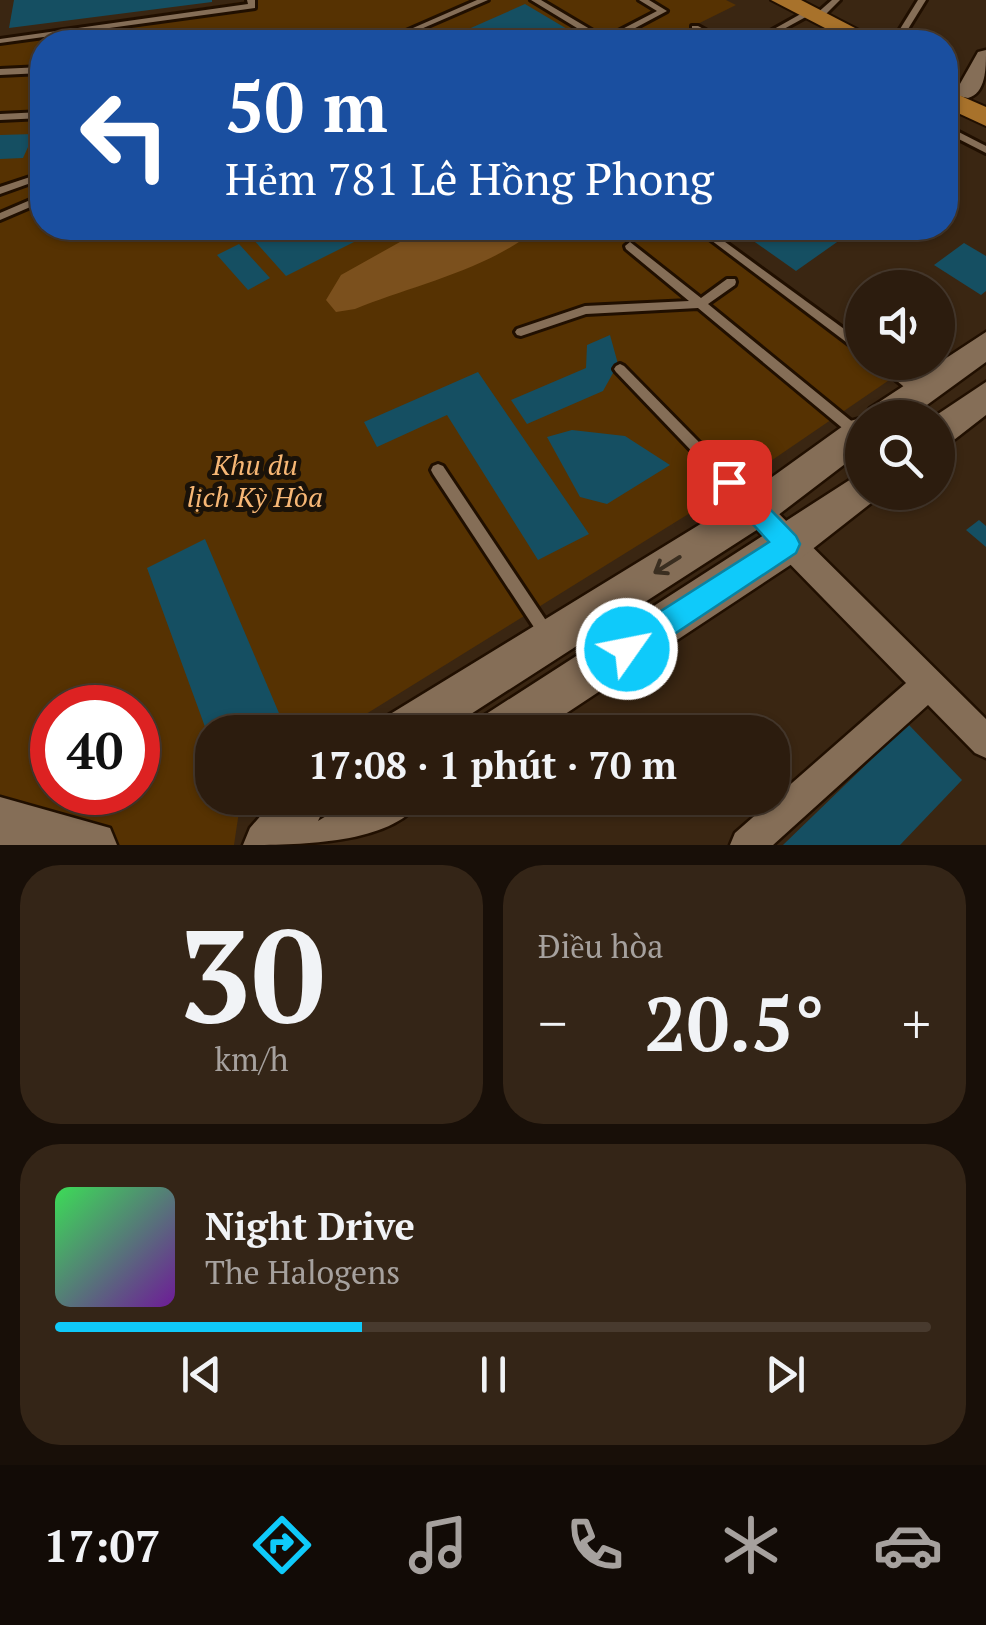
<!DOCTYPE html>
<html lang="vi">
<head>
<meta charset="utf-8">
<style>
	:root { --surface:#2c1c0e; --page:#342517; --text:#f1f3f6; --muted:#a6a19e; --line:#483a2e; --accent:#0fcafa }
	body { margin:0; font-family:"PT Serif",serif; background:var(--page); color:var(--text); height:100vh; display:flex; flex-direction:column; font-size:38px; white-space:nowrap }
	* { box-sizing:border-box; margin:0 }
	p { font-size:32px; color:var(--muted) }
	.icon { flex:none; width:55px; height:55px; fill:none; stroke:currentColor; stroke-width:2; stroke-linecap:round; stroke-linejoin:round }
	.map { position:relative; height:845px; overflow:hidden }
	.side { display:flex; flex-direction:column; gap:20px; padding:20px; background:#180f08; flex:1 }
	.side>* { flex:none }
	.guide { position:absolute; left:30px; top:30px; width:928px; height:210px; border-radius:40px; box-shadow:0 2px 8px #0004,0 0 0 2px var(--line); background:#1a4fa0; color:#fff; overflow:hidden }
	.fabs { position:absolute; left:845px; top:270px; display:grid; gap:20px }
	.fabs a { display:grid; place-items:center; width:110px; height:110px; border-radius:50%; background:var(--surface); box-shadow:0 2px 8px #0004,0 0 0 2px var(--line); font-size:50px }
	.speed { position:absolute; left:30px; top:685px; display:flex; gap:20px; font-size:50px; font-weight:700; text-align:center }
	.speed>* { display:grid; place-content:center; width:130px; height:130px; border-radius:50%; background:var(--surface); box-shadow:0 2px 8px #0004,0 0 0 2px var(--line); line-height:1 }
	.speed .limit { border:15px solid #d22; background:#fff; color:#111 }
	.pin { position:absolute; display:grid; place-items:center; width:85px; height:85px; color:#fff; margin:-42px; border-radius:20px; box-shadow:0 5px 15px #0006 }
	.me { position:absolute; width:110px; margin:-55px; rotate:57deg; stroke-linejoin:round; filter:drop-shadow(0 0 8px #0008) }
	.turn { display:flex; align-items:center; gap:35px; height:210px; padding:0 30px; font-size:45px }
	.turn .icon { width:130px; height:130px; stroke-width:2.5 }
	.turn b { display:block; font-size:70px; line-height:85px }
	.big { font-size:75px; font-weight:700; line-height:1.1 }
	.side .card { flex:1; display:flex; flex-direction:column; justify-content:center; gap:15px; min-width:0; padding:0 35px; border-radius:40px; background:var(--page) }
	.side .dial { align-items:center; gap:0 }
	.dial b { font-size:130px; line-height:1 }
	.song { display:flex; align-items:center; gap:30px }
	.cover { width:120px; height:120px; border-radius:15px; background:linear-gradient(135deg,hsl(130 70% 55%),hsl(280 70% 35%)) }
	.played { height:10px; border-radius:5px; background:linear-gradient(90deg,var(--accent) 35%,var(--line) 35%) }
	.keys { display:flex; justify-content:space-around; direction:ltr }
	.heat { display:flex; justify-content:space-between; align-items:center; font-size:55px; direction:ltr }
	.side .tiles { flex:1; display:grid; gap:20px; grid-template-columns:1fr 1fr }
	.card:last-child { grid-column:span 2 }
	.trip { position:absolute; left:195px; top:715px; width:595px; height:100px; border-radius:40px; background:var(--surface); box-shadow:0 2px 8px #0004,0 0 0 2px var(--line); font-weight:700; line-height:100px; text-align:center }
	.tab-bar { display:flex; height:160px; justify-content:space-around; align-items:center; background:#120b06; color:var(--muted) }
	.tab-bar .icon { width:70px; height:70px }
	.tab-bar .current { color:var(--accent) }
	.tab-bar b { font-size:45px; color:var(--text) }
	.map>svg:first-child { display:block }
	.green { fill:#563202; fill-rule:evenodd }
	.water { fill:#7b501d }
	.building { fill:#154f62 }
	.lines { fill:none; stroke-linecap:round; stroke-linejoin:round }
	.lane-casing { stroke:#200f00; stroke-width:6 }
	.street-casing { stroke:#200f00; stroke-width:5 }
	.secondary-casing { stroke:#200f00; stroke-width:5 }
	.primary-casing { stroke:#200f00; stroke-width:4 }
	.lane { fill:#856e57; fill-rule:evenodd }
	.street { fill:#856e57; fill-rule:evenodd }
	.secondary { fill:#856e57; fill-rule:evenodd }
	.primary { fill:#a8722b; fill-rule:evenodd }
	.oneway { stroke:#3a2e20 }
	.route { fill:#0fcafa; stroke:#0a83a2; stroke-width:2.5 }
	.labels { text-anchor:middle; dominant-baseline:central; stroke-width:10; stroke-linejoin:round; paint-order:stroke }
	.park-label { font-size:28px; font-style:italic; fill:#f7b775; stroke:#1a1209 }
</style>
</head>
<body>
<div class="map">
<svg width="986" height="845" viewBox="0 0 986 845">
	<rect width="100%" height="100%" fill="#3a2612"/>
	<!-- green -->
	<path class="green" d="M255 0H726L736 5 661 42H42V228H701L862 344V362L888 363 901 372 740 482 337 732H212V798H241L234 845H0V37ZM52 708H138V792H52Z"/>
	<!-- water -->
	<path class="water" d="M425 228H537C493 268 411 286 355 309L336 312 326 300 341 275Z"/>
	<!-- building -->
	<g class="building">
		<polygon points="14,0 212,0 212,2 9,28"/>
		<polygon points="525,4 584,39 439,42"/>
		<polygon points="34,134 23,158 0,159 0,135"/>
		<polygon points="275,228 382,228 286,276 252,238"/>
		<polygon points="735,228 857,228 796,271"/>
		<polygon points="964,243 986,256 986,291 981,295 934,265"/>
		<polygon points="239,244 270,278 248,290 217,255"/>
		<polygon points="610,335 618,364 603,391 527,424 511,400 586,368 587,345"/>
		<polygon points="478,372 589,534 538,560 447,415 377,447 364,422"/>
		<polygon points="572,430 625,436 670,465 607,504 580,497 547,437"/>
		<polygon points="979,520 986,526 986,547 966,530"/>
		<polygon points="205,539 287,732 212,732 212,746 147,568"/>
		<polygon points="908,724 962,780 900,845 783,845"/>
	</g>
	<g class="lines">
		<!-- lane casing -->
		<g class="lane-casing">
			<g id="lane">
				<polygon points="247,0 255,0 255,8 0,43 0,39 248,4"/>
				<polygon points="477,0 488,0 391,42 381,42"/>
				<polygon points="531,0 541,0 605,38 657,11 639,0 649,0 667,11 609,42 600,42"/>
				<polygon points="832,0 840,0 821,19 815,19 815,15"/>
				<polygon points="918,0 926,0 900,42 892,42"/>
				<polygon points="806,11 813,13 760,42 751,42"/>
				<polygon points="692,26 698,26 727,42 718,42 692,30"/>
				<polygon points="831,38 837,38 838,42 830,42"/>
				<polygon points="42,67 42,73 0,75 0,69"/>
				<polygon points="42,112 42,118 0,120 0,114"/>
				<polygon points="945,125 986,146 986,153 945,132"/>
				<polygon points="42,173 42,179 0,194 0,187"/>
				<polygon points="42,195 42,202 0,220 0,213"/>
				<polygon points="695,228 706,228 862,342 862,352 858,351"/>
				<polygon points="630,242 701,298 727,279 735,279 736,282 735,285 708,304 860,428 862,432 860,436 852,436 698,308 586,314 521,336 517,335 515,332 517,329 585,306 689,301 626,249 625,246"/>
				<polygon points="874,362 889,362 922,389 924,392 922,395 914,395"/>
				<polygon points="620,364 624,366 760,504 762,508 760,512 755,514 750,512 616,372 614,369 616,366"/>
				<polygon points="438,464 443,466 553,631 555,636 553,641 548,643 543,641 433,474 431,470 433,466"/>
			</g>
		</g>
		<!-- street casing -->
		<g class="street-casing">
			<polygon id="street" points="756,498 766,501 986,719 986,758 975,753 928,705 773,845 730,845 735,833 906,683 746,519 743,510 746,501"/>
		</g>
		<!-- secondary casing -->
		<g class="secondary-casing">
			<g id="secondary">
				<path d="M986 50C986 68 986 93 968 98L959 96 956 91 978 52Z"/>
				<polygon points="986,332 986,362 909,418 862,418 862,451 769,522 443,732 381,732 387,716 743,498 850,421 865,417 870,408"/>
				<polygon points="986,382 986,415 950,443 938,448 938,418 932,418"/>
				<polygon points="862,472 862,492 878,492 875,500 801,558 538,732 477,732 483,716"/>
				<polygon points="0,797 110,828 117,845 0,845"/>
				<path d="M276 798H329L318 821 356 798H422C396 845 296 845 243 845L250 828Z"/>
			</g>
		</g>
		<!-- primary casing -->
		<g class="primary-casing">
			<g id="primary">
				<polygon points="771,0 801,0 882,42 852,42"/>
				<polygon points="945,89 986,107 986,126 945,107"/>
			</g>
		</g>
		<!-- lane -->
		<use href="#lane" class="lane"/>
		<!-- street -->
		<use href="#street" class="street"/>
		<!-- secondary -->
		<use href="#secondary" class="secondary"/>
		<!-- primary -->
		<use href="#primary" class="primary"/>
	</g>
	<!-- one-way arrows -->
	<defs><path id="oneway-shaft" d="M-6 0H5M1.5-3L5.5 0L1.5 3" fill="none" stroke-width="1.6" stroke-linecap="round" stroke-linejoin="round" transform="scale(2.5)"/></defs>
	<use class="oneway" href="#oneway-shaft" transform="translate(667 565) rotate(148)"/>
	<!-- route -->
	<polygon class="route" points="729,472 737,475 796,536 800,544 796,553 637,659 627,663 617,659 613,649 617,639 769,542 721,489 717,482 721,475"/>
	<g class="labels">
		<!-- park labels -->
		<g class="park-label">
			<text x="255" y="464">Khu du<tspan x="255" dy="32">lịch Kỳ Hòa</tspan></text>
		</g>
	</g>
</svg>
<div class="fabs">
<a><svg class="icon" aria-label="sound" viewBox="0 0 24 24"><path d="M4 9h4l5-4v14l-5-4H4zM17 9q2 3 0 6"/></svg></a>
<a><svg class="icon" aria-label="search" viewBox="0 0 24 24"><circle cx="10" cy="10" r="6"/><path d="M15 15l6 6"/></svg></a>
</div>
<div class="speed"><div class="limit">40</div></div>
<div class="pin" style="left:729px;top:482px;background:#d93025"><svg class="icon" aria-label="arrive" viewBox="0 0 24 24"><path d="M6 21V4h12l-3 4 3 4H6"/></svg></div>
<svg class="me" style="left:627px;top:649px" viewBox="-20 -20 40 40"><circle r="17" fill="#0fcafa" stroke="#fff" stroke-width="3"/><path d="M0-11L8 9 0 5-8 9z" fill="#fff"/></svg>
<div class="trip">17:08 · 1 phút · 70 m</div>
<div class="guide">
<div class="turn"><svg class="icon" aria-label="left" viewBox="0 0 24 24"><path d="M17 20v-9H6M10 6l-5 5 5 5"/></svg><div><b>50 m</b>Hẻm 781 Lê Hồng Phong</div></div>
</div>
</div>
<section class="side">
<div class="tiles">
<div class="card dial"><b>30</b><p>km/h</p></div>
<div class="card"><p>Điều hòa</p>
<div class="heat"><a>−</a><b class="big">20.5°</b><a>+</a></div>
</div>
<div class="card">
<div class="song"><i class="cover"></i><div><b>Night Drive</b><p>The Halogens</p></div></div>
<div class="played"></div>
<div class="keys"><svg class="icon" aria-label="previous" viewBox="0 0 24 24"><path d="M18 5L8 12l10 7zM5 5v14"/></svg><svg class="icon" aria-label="pause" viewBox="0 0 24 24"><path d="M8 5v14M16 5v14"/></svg><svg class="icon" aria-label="next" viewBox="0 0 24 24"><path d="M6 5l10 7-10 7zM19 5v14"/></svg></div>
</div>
</div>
</section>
<nav class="tab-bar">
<b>17:07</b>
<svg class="icon current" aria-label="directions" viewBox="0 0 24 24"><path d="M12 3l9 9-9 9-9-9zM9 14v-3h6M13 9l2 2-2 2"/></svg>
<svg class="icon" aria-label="music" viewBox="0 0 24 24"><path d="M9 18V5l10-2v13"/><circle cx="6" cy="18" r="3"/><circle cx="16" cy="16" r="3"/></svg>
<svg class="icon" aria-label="phone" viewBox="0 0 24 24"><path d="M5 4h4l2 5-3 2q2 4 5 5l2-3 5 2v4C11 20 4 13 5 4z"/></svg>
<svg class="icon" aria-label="climate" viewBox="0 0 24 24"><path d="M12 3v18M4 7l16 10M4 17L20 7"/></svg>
<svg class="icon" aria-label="car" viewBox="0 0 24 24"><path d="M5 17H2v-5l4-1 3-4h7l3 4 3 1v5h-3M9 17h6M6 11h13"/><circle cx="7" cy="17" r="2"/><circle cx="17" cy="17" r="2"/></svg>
</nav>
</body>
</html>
